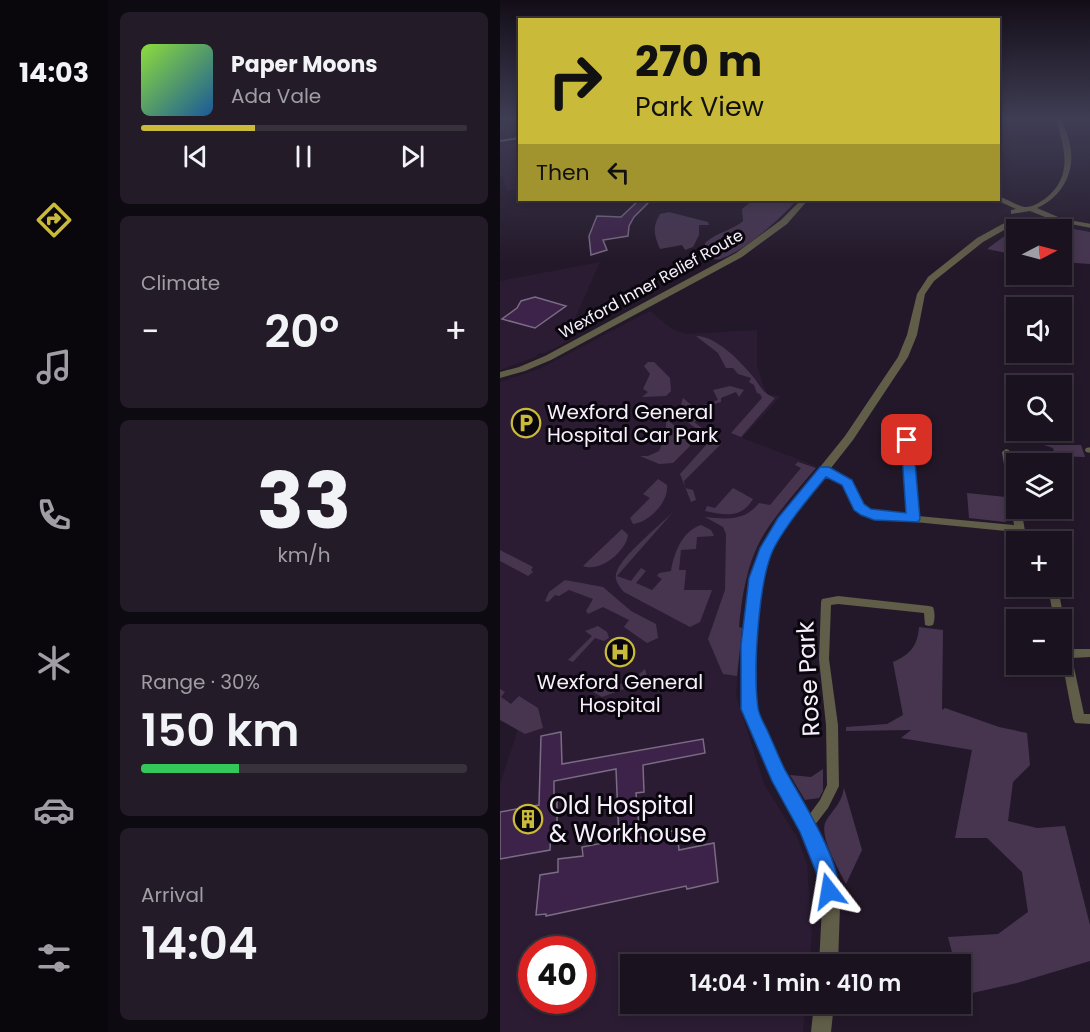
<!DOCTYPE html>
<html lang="en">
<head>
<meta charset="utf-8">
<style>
	:root { --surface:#1a121f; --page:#231b28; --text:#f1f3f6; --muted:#9f9ea4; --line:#38323d; --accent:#caba3a }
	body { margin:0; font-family:Poppins,sans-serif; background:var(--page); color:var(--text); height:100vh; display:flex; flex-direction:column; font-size:22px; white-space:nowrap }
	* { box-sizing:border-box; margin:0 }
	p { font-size:20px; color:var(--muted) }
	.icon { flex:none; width:33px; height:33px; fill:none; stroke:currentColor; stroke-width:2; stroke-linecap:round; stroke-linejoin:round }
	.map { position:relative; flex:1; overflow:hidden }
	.side { display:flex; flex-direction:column; gap:12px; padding:12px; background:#0e0a11; width:392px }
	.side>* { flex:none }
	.top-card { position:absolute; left:18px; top:18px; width:482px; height:183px; border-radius:0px; box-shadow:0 3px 9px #0003,0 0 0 2px var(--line); background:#caba3a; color:#111; overflow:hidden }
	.needle { width:39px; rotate:84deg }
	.fabs { position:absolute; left:506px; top:219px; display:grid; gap:12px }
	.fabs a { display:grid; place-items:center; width:66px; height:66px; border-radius:0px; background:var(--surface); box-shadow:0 3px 9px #0003,0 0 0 2px var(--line); font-size:30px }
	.speed { position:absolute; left:18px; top:936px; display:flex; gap:12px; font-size:30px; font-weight:700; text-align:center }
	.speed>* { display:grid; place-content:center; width:78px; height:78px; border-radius:50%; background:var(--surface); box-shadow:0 3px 9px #0003,0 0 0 2px var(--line); line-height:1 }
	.speed .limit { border:9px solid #d22; background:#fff; color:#111 }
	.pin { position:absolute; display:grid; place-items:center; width:51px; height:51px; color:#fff; margin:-26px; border-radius:12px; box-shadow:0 3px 9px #0006 }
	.me { position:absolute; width:66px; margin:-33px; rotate:346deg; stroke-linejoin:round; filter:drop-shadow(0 0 4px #0008) }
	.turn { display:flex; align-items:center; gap:21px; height:126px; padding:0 18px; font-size:27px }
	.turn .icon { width:78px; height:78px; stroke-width:2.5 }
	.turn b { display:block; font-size:42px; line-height:51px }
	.then { display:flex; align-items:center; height:57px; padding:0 18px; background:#0003; gap:12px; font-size:22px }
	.big { font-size:45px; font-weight:600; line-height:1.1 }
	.side .tile { flex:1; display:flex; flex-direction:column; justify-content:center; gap:9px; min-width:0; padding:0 21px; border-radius:9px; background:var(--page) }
	.side .dial { align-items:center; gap:0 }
	.dial b { font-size:78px; line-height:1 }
	.song { display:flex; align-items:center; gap:18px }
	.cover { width:72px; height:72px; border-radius:9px; background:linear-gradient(135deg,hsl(90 70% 55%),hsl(210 70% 35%)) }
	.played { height:6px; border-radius:3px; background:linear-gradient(90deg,var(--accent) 35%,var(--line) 35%) }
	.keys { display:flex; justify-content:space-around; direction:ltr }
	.heat { display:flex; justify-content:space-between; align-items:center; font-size:33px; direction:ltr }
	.charge { height:9px; border-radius:4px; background:linear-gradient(90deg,#34c759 30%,var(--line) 0) }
	.trip { position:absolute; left:120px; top:954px; width:351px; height:60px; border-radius:0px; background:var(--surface); box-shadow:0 3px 9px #0003,0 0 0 2px var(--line); font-weight:600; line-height:60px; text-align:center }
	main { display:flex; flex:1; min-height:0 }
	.tab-bar { display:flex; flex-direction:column; width:108px; justify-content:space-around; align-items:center; background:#0a070c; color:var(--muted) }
	.tab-bar .icon { width:42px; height:42px }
	.tab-bar .selected { color:var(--accent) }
	.tab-bar b { font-size:27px; color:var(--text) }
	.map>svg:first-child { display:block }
	.built { fill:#2b1c33; fill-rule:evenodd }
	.green { fill:#473550 }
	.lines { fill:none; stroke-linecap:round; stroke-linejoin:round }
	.stream { stroke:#9983a4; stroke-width:2 }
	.building { fill:#3d2349; stroke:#7a6c82; stroke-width:1.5 }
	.minor { fill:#605d48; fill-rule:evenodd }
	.tertiary { fill:#605d48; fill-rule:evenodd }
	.route { fill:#1a73e8; stroke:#114b97; stroke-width:1.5 }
	.labels { text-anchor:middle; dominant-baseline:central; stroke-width:6; stroke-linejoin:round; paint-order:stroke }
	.far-street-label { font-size:16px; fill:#f7effb; stroke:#0a060d }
	.poi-label { font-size:20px; fill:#f7effb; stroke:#0a060d; text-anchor:start }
	.near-street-label { font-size:24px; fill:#f7effb; stroke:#0a060d }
	.near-poi-label { font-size:24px; fill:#f7effb; stroke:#0a060d; text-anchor:start }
</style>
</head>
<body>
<main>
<nav class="tab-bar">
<b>14:03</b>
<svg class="icon selected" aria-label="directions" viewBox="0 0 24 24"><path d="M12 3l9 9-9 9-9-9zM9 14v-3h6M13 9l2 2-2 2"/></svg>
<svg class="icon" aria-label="music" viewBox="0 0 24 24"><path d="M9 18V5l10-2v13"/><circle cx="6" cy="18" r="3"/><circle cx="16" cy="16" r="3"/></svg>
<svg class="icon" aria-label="phone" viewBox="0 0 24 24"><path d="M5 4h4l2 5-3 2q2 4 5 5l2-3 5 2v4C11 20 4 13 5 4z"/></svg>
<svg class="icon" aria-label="climate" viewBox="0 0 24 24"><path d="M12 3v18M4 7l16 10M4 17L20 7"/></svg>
<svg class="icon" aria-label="car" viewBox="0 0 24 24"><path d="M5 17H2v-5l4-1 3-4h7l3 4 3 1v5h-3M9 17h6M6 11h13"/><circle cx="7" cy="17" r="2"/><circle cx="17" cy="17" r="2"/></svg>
<svg class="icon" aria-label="filters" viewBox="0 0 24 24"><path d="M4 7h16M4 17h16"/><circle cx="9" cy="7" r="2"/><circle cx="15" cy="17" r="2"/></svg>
</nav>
<section class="side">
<div class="tile">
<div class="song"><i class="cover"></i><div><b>Paper Moons</b><p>Ada Vale</p></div></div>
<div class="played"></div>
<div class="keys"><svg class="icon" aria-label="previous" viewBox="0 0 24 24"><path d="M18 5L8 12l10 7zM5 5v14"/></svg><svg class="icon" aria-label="pause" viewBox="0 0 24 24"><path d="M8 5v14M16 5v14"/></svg><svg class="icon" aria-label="next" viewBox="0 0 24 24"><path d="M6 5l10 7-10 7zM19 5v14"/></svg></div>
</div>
<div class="tile"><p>Climate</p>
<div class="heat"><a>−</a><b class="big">20°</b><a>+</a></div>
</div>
<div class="tile dial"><b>33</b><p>km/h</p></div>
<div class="tile"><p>Range · 30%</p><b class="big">150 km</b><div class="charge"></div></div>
<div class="tile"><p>Arrival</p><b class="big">14:04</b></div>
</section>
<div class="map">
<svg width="591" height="1032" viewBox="0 0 591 1032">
	<rect width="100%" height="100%" fill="#231829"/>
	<!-- built -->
	<g class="built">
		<polygon points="19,143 19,189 7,191 3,177 0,177 0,145"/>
		<polygon points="100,262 69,332 63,338 70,340 45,353 38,353 36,357 0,370 0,281"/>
		<path d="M150 311 172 329 186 334 257 330V367L267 395 281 396 242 438 316 466 263 535 251 565 242 599 239 627 242 628 236 695 264 784 298 839 307 865 312 935 309 964H130V1004H306L303 1032H0V784L18 729 0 720V382L39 369ZM32 950H82V1000H32Z"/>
	</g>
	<!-- green -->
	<g class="green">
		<path d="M253 200H297C281 218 246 250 223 258 217 261 211 259 205 257V243C217 232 235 229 243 221L242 209Z"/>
		<path d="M169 212 208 222 209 225H199V235L193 247 185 250 182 245 160 249C154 235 152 227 160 214Z"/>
		<polygon points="553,225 590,232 590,264 561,262 561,230 516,230 516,255 487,249 518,226"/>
		<path d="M196 336C217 336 242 363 255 379 262 389 263 393 275 398L241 437 231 433 262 398 260 394 257 393 254 385 249 382 251 378 238 374 233 368H226L218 353Z"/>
		<polygon points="148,362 154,362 170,378 171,391 166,396 142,397 148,392 143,389 150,374 144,366"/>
		<path d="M230 386 244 390 239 397 236 392 221 398V402L204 407 201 412 205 417 194 422 222 443 184 481 185 488 193 490 196 500 191 502 180 474 207 444V434C191 427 176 416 183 398L195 408 218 400 213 390Z"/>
		<polygon points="166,411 170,422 188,437 190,446 173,463 159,464 140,456 148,456 159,451 166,435"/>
		<polygon points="544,445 581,445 585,457 555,456 553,448"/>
		<path d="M298 462 316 468C298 489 279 510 264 534 247 561 242 596 239 627L242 628 237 676 223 674 208 639 225 590 226 534 223 527 205 517C226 519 244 522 259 503L270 505 301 468 295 465Z"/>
		<path d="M158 479 167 485C169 501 150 522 133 524L130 518 150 498 143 494Z"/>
		<path d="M233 488 253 499C241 519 225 515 205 511L207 506 215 508Z"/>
		<polygon points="467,493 506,497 510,519 505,522 469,518"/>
		<path d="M173 512 117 576 131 581 141 568 146 571 136 583 152 590 162 579 157 576 159 573 171 571C174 553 182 531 201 525L211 530 214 536 197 537 196 549 181 550 179 570H186L184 590H212L200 622 190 627 124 592C119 587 113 578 117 571 123 555 159 526 173 512Z"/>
		<path d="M122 529 128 535C126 551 100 573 83 566Z"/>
		<polygon points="0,550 33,567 31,570 33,572 28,576 0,561"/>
		<polygon points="65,580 103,587 131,611 156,624 158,638 147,643 124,627 129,620 103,607 88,614 86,611 93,599 69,590 59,596 55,595 48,602 45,601 49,592"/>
		<polygon points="98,626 107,632 109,638 104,641 95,638 73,662 68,660 92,636 85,631"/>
		<path d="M419 627 443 630 442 710 445 708 499 727 527 733 530 765 513 782 508 821 537 828 565 826 590 925V961L517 983 463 995 460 964H455L448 937 498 934 528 912 522 872 487 838H455L472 750 401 738 411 730 346 731V727L387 724 403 715 393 662C410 655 418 645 419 627Z"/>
		<path d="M145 669 150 689 147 690 144 686 129 687 102 697 81 685 89 679C113 689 126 687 145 669Z"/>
		<polygon points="0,689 5,692 1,697 11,704 19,696 38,708 43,728 25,734 0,720"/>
		<polygon points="323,769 323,791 319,798 305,800 290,775 311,777"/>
		<path d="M344 788 362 850 346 884C339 870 318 835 326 821 333 809 342 803 344 788Z"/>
	</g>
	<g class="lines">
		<!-- stream -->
		<polyline class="stream" points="0,141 20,138"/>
	</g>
	<!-- building -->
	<g class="building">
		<polygon points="139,200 151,200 134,217 129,226 128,236 103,240 107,250 91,255 89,236 97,216 121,217"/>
		<polygon points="35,297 66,306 35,328 2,319 17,308 21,301"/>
		<polygon points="61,732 62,764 203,739 205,753 143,765 144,792 136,793 140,838 177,830 179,850 214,843 218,882 187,889 186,886 46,916 46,914 36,915 40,875 58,872 58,859 83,856 82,847 119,840 116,769 54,781 54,800 57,799 57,825 51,826 50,850 0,859 0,812 39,805 41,736"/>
	</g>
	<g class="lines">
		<!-- minor -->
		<g class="minor">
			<polygon points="395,435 410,438 411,440 418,516 514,525 502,452 506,449 509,450 516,484 516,508 521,508 527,542 517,542 516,532 374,518 356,509 345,485 322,472 321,470 322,468 328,468 351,481 363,505 376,512 409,515 403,442 392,440 391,438 392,436"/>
			<polygon points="591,447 591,453 586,452 585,450 586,448"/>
			<polygon points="554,589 558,590 559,593 564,620 561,623 561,620 554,620 549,593 550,590"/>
			<path d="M338 596 429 606 433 607C435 612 435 620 433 625L429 626 425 625 424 613 338 604 331 605 329 659 338 725 339 786 328 808 311 830 307 832 303 830 301 826 320 800 327 785 326 725 319 659 321 602 322 599Z"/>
			<polygon points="561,625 565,626 566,629 570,649 591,649 591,657 572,658 584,714 591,714 591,724 575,723 573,719 561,656"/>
		</g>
		<!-- tertiary -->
		<g class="tertiary">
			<path d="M556 119H562C565 130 570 140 571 151 574 176 559 199 537 208L563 219 591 224V228L560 222 557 225H513L483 242 434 281 425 294 417 335 408 357 353 440 287 524 273 548 262 578 256 645 257 709 284 770 313 820 335 872 340 907 338 964H319L322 907 317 872 301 831 272 780 241 709 242 645 250 578 261 547 279 518 345 436 398 357 407 335 417 294 428 277 477 238 508 221 518 218 533 221H555L530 211 511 214V210L516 209 496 200H498V196C507 199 516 205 524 207 532 208 540 202 546 198 574 175 564 148 556 119Z"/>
			<polygon points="301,200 308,200 287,224 242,257 51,360 25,371 0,378 0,372 19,367 45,356 236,253 281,220"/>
			<polygon points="314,1004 334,1004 331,1032 311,1032"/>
		</g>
	</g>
	<!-- sky -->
	<linearGradient id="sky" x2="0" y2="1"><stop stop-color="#130d17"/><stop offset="0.45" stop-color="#3f3d54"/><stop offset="1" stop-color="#3f3d54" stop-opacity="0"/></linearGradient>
	<rect width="591" height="263" fill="url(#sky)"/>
	<!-- route -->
	<path class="route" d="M407 436 413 440 420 519 418 522 374 520 361 515 354 510 342 485 326 477C308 499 289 521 275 546 258 577 253 672 258 708 259 716 265 725 268 732 274 745 279 758 285 770 299 795 348 871 337 898L329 901 322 898 316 872 300 832 272 781 241 709V645L249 578 260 548 278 518 320 467H329L352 480 364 504 371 509 406 513 401 440Z"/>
	<!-- icons -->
	<defs>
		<g id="parking-ring" transform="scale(1.5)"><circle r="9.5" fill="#0a060d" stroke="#caba3a" stroke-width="1.5"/><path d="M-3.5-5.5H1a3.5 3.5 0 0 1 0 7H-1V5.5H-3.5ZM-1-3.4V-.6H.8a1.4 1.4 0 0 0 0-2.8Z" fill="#caba3a"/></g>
		<g id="hospital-ring" transform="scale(1.5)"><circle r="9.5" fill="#0a060d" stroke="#caba3a" stroke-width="1.5"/><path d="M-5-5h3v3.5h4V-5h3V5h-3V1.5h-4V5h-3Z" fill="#caba3a"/></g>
		<g id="building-ring" transform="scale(1.5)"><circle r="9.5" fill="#0a060d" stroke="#caba3a" stroke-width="1.5"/><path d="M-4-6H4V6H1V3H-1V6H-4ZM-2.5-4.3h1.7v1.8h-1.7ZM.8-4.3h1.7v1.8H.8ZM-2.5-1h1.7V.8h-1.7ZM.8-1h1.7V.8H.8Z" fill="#caba3a"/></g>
	</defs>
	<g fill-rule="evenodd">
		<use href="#parking-ring" x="26" y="423"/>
		<use href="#hospital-ring" x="120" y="652"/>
		<use href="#building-ring" x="28" y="819"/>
	</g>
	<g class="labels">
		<!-- far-street labels -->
		<g class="far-street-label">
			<text transform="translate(151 284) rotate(-29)">Wexford Inner Relief Route</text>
		</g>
		<!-- poi labels -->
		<g class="poi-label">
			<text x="47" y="412">Wexford General<tspan x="47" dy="23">Hospital Car Park</tspan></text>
			<text x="120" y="682" text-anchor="middle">Wexford General<tspan x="120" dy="23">Hospital</tspan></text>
		</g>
		<!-- near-street labels -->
		<g class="near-street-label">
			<text transform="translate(308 679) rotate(-93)">Rose Park</text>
		</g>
		<!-- near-poi labels -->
		<g class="near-poi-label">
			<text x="49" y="805">Old Hospital<tspan x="49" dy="28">&amp; Workhouse</tspan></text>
		</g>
	</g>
</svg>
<div class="fabs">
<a><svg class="needle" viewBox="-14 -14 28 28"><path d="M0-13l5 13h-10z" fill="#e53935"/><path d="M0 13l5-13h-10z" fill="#9f9ea4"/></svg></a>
<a><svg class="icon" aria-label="sound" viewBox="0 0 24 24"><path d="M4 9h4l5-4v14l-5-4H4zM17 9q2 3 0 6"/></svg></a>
<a><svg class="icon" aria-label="search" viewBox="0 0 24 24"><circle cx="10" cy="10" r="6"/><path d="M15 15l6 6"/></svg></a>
<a><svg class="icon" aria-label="layers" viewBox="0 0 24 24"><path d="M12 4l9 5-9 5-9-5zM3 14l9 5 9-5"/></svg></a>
<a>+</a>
<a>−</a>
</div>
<div class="speed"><div class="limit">40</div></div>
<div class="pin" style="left:407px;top:440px;background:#d93025"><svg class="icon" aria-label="arrive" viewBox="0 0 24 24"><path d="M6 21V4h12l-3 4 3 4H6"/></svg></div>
<svg class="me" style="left:329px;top:891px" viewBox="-20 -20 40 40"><path d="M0-17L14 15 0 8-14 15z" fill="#1a73e8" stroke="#fff" stroke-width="4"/></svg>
<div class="trip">14:04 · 1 min · 410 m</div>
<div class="top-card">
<div class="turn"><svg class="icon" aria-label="right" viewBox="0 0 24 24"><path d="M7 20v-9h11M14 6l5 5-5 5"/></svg><div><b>270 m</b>Park View</div></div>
<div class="then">Then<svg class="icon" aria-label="left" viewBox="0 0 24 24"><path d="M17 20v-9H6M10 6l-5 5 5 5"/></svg></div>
</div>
</div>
</main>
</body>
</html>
